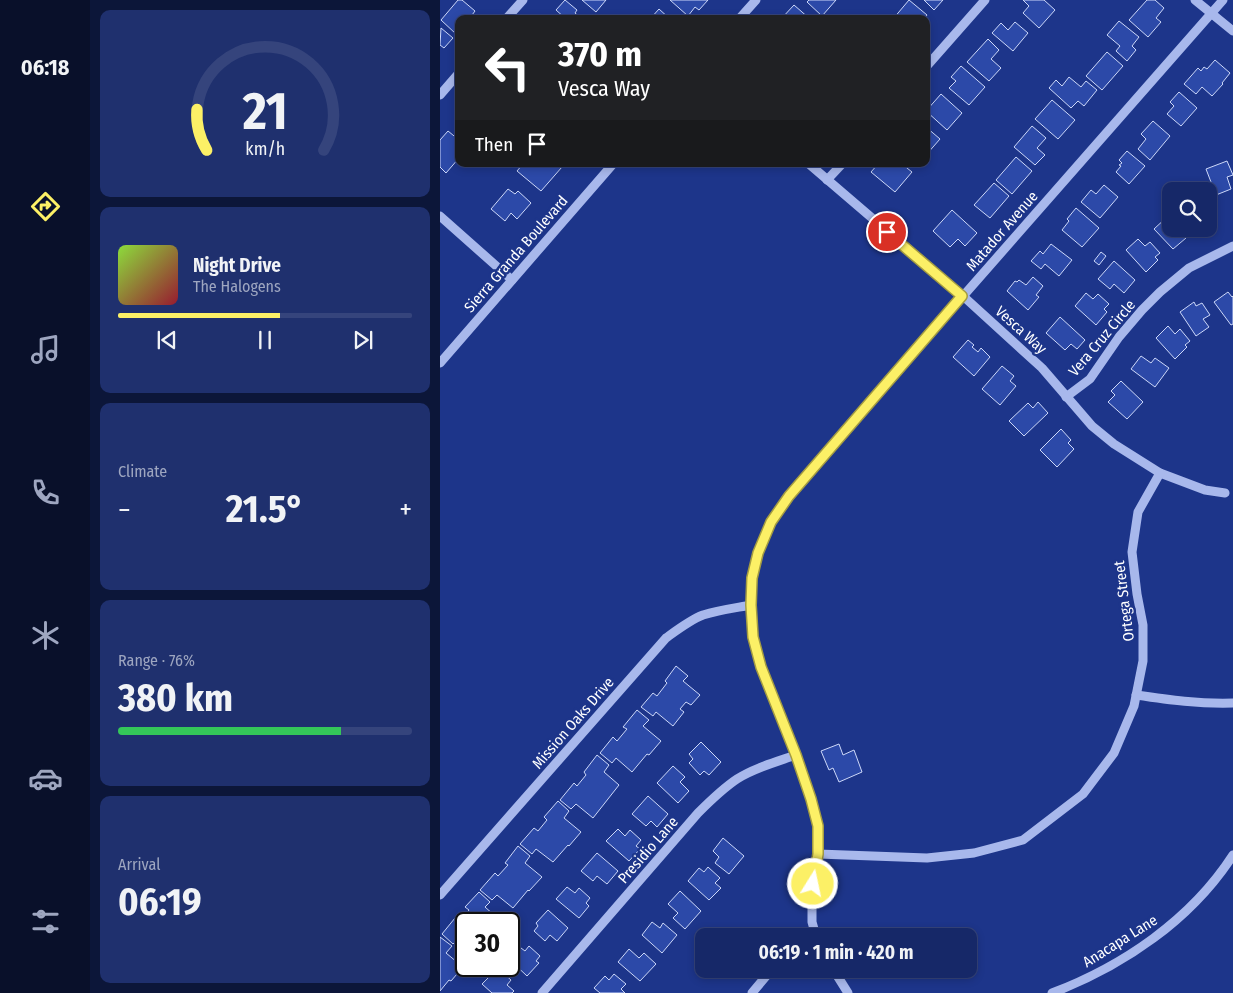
<!DOCTYPE html>
<html lang="en">
<head>
<meta charset="utf-8">
<style>
	:root { --surface:#162868; --page:#1f306e; --text:#f1f3f6; --muted:#9ea6c0; --line:#35447c; --accent:#fcf066 }
	body { margin:0; font-family:"Fira Sans Condensed",sans-serif; background:var(--page); color:var(--text); height:100vh; display:flex; flex-direction:column; font-size:19px; white-space:nowrap }
	* { box-sizing:border-box; margin:0 }
	p { font-size:16px; color:var(--muted) }
	.icon { flex:none; width:28px; height:28px; fill:none; stroke:currentColor; stroke-width:2; stroke-linecap:round; stroke-linejoin:round }
	.map { position:relative; flex:1; overflow:hidden }
	.sheet { display:flex; flex-direction:column; gap:10px; padding:10px; background:#0c1639; width:350px }
	.sheet>* { flex:none }
	.guide { position:absolute; left:15px; top:15px; width:475px; height:152px; border-radius:10px; box-shadow:0 2px 8px #0003,0 0 0 1px var(--line); background:#202124; color:#fff; overflow:hidden }
	.controls { position:absolute; left:722px; top:182px; display:grid; gap:10px }
	.controls a { display:grid; place-items:center; width:55px; height:55px; border-radius:10px; background:var(--surface); box-shadow:0 2px 8px #0003,0 0 0 1px var(--line); font-size:25px }
	.speed { position:absolute; left:15px; top:912px; display:flex; gap:10px; font-size:25px; font-weight:700; text-align:center }
	.speed>* { display:grid; place-content:center; width:65px; height:65px; border-radius:50%; background:var(--surface); box-shadow:0 2px 8px #0003,0 0 0 1px var(--line); line-height:1 }
	.speed .limit { border:2px solid #111; border-radius:8px; background:#fff; color:#111 }
	.pin { position:absolute; display:grid; place-items:center; width:42px; height:42px; color:#fff; margin:-21px; border:2px solid #fff; border-radius:50%; box-shadow:0 1px 5px #0007 }
	.me { position:absolute; width:55px; margin:-28px; rotate:10deg; stroke-linejoin:round; filter:drop-shadow(0 0 4px #0008) }
	.turn { display:flex; align-items:center; gap:18px; height:105px; padding:0 20px; font-size:22px }
	.turn .icon { width:65px; height:65px; stroke-width:2.5 }
	.turn b { display:block; font-size:35px; line-height:42px }
	.then { display:flex; align-items:center; height:48px; padding:0 20px; background:#0003; gap:10px; font-size:19px }
	.big { font-size:38px; font-weight:700; line-height:1.1 }
	.sheet .widget { flex:1; display:flex; flex-direction:column; justify-content:center; gap:8px; min-width:0; padding:0 18px; border-radius:10px; background:var(--page) }
	.sheet .dial { align-items:center; gap:0 }
	.dial svg { height:130px; overflow:visible; fill:none; stroke:var(--line); stroke-width:7; stroke-linecap:round; text-anchor:middle }
	.dial text { fill:var(--text); stroke:none }
	.song { display:flex; align-items:center; gap:15px }
	.cover { width:60px; height:60px; border-radius:8px; background:linear-gradient(135deg,hsl(90 70% 55%),hsl(350 70% 35%)) }
	.played { height:5px; border-radius:2px; background:linear-gradient(90deg,var(--accent) 55%,var(--line) 55%) }
	.keys { display:flex; justify-content:space-around; direction:ltr }
	.heat { display:flex; justify-content:space-between; align-items:center; font-size:28px; direction:ltr }
	.charge { height:8px; border-radius:4px; background:linear-gradient(90deg,#34c759 76%,var(--line) 0) }
	.trip { position:absolute; left:255px; top:928px; width:282px; height:50px; border-radius:10px; background:var(--surface); box-shadow:0 2px 8px #0003,0 0 0 1px var(--line); font-weight:700; line-height:50px; text-align:center }
	main { display:flex; flex:1; min-height:0 }
	.dock { display:flex; flex-direction:column; width:90px; justify-content:space-around; align-items:center; background:#09102a; color:var(--muted) }
	.dock .icon { width:35px; height:35px }
	.dock .on { color:var(--accent) }
	.dock b { font-size:22px; color:var(--text) }
	.map>svg:first-child { display:block }
	.building { fill:#2c49a8; stroke:#cdd8f9 }
	.lines { fill:none; stroke-linecap:round; stroke-linejoin:round }
	.minor { stroke:#a8b8ec; stroke-width:9 }
	.route-casing { stroke:#a49c42; stroke-width:12 }
	.route { stroke:#fcf066; stroke-width:9 }
	.labels { text-anchor:middle; dominant-baseline:central; stroke-width:5; stroke-linejoin:round; paint-order:stroke }
	.street-label { font-size:15px; fill:#fff; stroke:#1d358a }
</style>
</head>
<body>
<main>
<nav class="dock">
<b>06:18</b>
<svg class="icon on" aria-label="directions" viewBox="0 0 24 24"><path d="M12 3l9 9-9 9-9-9zM9 14v-3h6M13 9l2 2-2 2"/></svg>
<svg class="icon" aria-label="music" viewBox="0 0 24 24"><path d="M9 18V5l10-2v13"/><circle cx="6" cy="18" r="3"/><circle cx="16" cy="16" r="3"/></svg>
<svg class="icon" aria-label="phone" viewBox="0 0 24 24"><path d="M5 4h4l2 5-3 2q2 4 5 5l2-3 5 2v4C11 20 4 13 5 4z"/></svg>
<svg class="icon" aria-label="climate" viewBox="0 0 24 24"><path d="M12 3v18M4 7l16 10M4 17L20 7"/></svg>
<svg class="icon" aria-label="car" viewBox="0 0 24 24"><path d="M5 17H2v-5l4-1 3-4h7l3 4 3 1v5h-3M9 17h6M6 11h13"/><circle cx="7" cy="17" r="2"/><circle cx="17" cy="17" r="2"/></svg>
<svg class="icon" aria-label="filters" viewBox="0 0 24 24"><path d="M4 7h16M4 17h16"/><circle cx="9" cy="7" r="2"/><circle cx="15" cy="17" r="2"/></svg>
</nav>
<section class="sheet">
<div class="widget dial"><svg viewBox="0 0 100 80">
<path d="M14 69A42 42 0 1 1 86 69"/>
<path d="M14 69A42 42 0 0 1 8 44" stroke="#fcf066"/>
<text x="50" y="56" font-size="32" font-weight="700">21</text>
<text x="50" y="72" font-size="11">km/h</text>
</svg></div>
<div class="widget">
<div class="song"><i class="cover"></i><div><b>Night Drive</b><p>The Halogens</p></div></div>
<div class="played"></div>
<div class="keys"><svg class="icon" aria-label="previous" viewBox="0 0 24 24"><path d="M18 5L8 12l10 7zM5 5v14"/></svg><svg class="icon" aria-label="pause" viewBox="0 0 24 24"><path d="M8 5v14M16 5v14"/></svg><svg class="icon" aria-label="next" viewBox="0 0 24 24"><path d="M6 5l10 7-10 7zM19 5v14"/></svg></div>
</div>
<div class="widget"><p>Climate</p>
<div class="heat"><a>−</a><b class="big">21.5°</b><a>+</a></div>
</div>
<div class="widget"><p>Range · 76%</p><b class="big">380 km</b><div class="charge"></div></div>
<div class="widget"><p>Arrival</p><b class="big">06:19</b></div>
</section>
<div class="map">
<svg width="793" height="993" viewBox="0 0 793 993">
	<rect width="100%" height="100%" fill="#1d358a"/>
	<!-- building -->
	<g class="building">
		<polygon points="18,0 22,0 35,11 29,19 19,19 19,31 16,34 1,20"/>
		<polygon points="125,0 137,10 135,13 142,19 124,19 125,18 116,10"/>
		<polygon points="142,0 166,0 156,12"/>
		<polygon points="230,0 268,0 259,10 255,7 248,16"/>
		<polygon points="369,0 396,0 382,16 367,2"/>
		<polygon points="469,0 487,15 484,19 453,19"/>
		<polygon points="484,0 503,0 494,10"/>
		<polygon points="583,0 604,0 615,10 599,28 583,13 589,6"/>
		<polygon points="707,0 715,0 724,8 716,18 721,22 708,37 689,20"/>
		<polygon points="354,5 370,19 341,19"/>
		<polygon points="219,9 230,19 210,19"/>
		<polygon points="679,21 699,37 692,46 696,50 687,61 676,51 680,46 667,35"/>
		<polygon points="575,22 588,33 573,51 552,33 561,23 568,30"/>
		<polygon points="1,28 13,38 4,48 0,45"/>
		<polygon points="548,39 559,50 551,59 561,68 549,81 527,62"/>
		<polygon points="667,52 683,66 662,90 646,76"/>
		<polygon points="775,60 790,73 782,83 783,84 772,96 762,87 756,94 744,84 758,68 761,71 764,67 767,69"/>
		<polygon points="521,66 545,87 529,105 509,88 516,81 511,77"/>
		<polygon points="629,77 641,87 646,81 657,90 644,106 638,101 631,108 609,88 616,80 622,86"/>
		<polygon points="739,92 757,108 741,126 727,114 734,106 730,102"/>
		<polygon points="501,94 522,113 507,130 486,111"/>
		<polygon points="612,100 635,120 618,139 595,119"/>
		<polygon points="713,121 730,136 710,160 698,149 706,139 701,134"/>
		<polygon points="592,126 606,138 597,148 605,155 595,165 574,147"/>
		<polygon points="486,127 500,139 486,155"/>
		<polygon points="8,131 19,140 19,158 6,173 0,167 0,140"/>
		<polygon points="687,151 705,166 689,184 676,172 681,166 679,165 682,163 679,160"/>
		<polygon points="576,157 592,171 572,194 556,180"/>
		<polygon points="787,161 793,175 787,177 791,189 776,195 766,169"/>
		<polygon points="83,164 118,164 122,167 101,191 77,171"/>
		<polygon points="438,164 462,164 472,172 455,192 431,172"/>
		<polygon points="554,183 569,196 550,218 534,205"/>
		<polygon points="744,183 749,188 753,185 759,191 734,191"/>
		<polygon points="664,185 678,197 660,218 641,202 651,190 656,194"/>
		<polygon points="68,189 75,194 78,191 91,203 77,219 71,213 65,221 51,209"/>
		<polygon points="636,208 659,228 642,247 622,230 629,221 627,219"/>
		<polygon points="512,210 537,233 525,246 518,239 510,247 493,231"/>
		<polygon points="727,217 731,222 731,229 746,229 747,231 743,235 746,238 733,249 714,229"/>
		<polygon points="698,239 705,246 710,242 720,253 715,257 718,260 706,272 686,250"/>
		<polygon points="611,244 632,260 619,276 605,264 601,269 591,261 600,251 603,254"/>
		<polygon points="661,252 666,256 659,265 654,261"/>
		<polygon points="674,261 695,280 684,293 674,284 670,289 658,279"/>
		<polygon points="593,277 603,286 596,295 599,297 588,310 567,291 575,281 577,282 579,280 586,285"/>
		<polygon points="788,292 792,297 793,296 793,324 791,325 774,302"/>
		<polygon points="646,293 653,299 658,294 669,304 664,309 667,312 656,325 635,306"/>
		<polygon points="754,302 756,306 762,303 770,315 763,319 769,327 756,336 740,312"/>
		<polygon points="620,317 645,340 637,349 631,344 625,350 606,333"/>
		<polygon points="728,326 735,334 740,329 750,341 745,345 747,347 735,359 716,338"/>
		<polygon points="528,340 534,345 532,347 538,352 541,348 550,357 534,376 513,357"/>
		<polygon points="701,356 711,363 715,358 729,368 715,387 691,369"/>
		<polygon points="562,366 574,376 570,381 576,386 560,405 542,389"/>
		<polygon points="681,381 703,402 687,419 668,402 675,395 671,391"/>
		<polygon points="598,402 608,413 584,436 569,421 588,403 593,408"/>
		<polygon points="621,429 631,440 628,443 634,449 617,467 600,450"/>
		<polygon points="236,666 248,676 243,681 260,695 251,705 246,702 240,709 244,712 233,726 216,712 213,716 201,707 213,693 217,696 227,683 225,681"/>
		<polygon points="197,710 209,720 203,726 221,741 209,755 207,754 192,772 176,758 172,763 160,753 173,737 177,741 187,729 183,727"/>
		<polygon points="261,742 281,762 269,775 264,771 260,775 249,763 253,759 249,754"/>
		<polygon points="399,744 403,755 414,750 422,772 399,782 393,768 389,770 381,751"/>
		<polygon points="157,755 169,765 164,772 179,785 153,818 136,804 131,809 120,800 134,783 137,786 146,775 144,772"/>
		<polygon points="233,766 245,777 240,782 249,791 238,803 217,783"/>
		<polygon points="208,796 228,814 217,827 211,821 206,826 192,814"/>
		<polygon points="118,801 129,811 124,818 141,832 129,846 128,845 113,862 96,849 92,854 80,844 94,828 98,831 107,820 104,817"/>
		<polygon points="178,829 185,836 190,830 201,840 196,846 200,849 189,861 166,841"/>
		<polygon points="283,838 304,856 289,874 275,863 279,857 273,851"/>
		<polygon points="78,846 90,856 85,863 102,877 89,891 88,890 73,908 57,895 52,900 40,890 55,873 58,876 68,865 65,863"/>
		<polygon points="157,853 178,871 167,884 157,876 153,881 141,871"/>
		<polygon points="268,867 280,878 275,883 281,888 269,900 248,881 259,868 264,872"/>
		<polygon points="127,887 135,893 139,888 150,898 146,903 149,906 139,918 116,899"/>
		<polygon points="240,891 261,911 245,929 233,918 238,913 228,904"/>
		<polygon points="39,892 50,902 45,907 62,922 61,924 26,924 26,946 18,939 13,944 2,934 15,918 19,922 29,910 25,907"/>
		<polygon points="108,910 128,928 117,941 110,935 105,941 94,931 98,926 96,923"/>
		<polygon points="212,922 220,928 223,923 237,935 222,953 202,935"/>
		<polygon points="0,937 12,946 6,953 23,967 11,981 9,980 0,991"/>
		<polygon points="77,945 85,951 89,946 100,956 96,961 99,963 87,976 69,959 69,954"/>
		<polygon points="189,949 199,958 204,953 216,964 200,981 178,962"/>
		<polygon points="61,971 71,980 67,985 74,991 72,993 52,993 42,984 51,975 54,978"/>
		<polygon points="174,974 186,984 181,989 185,993 160,993 154,988 165,976 169,980"/>
	</g>
	<g class="lines">
		<!-- minor -->
		<g class="minor">
			<polyline points="755,0 793,31"/>
			<polyline points="66,19 83,0"/>
			<polyline points="299,19 316,0"/>
			<polyline points="486,67 545,0"/>
			<polyline points="0,95 19,73"/>
			<polyline points="369,164 523,296 602,368 652,426 674,444 720,473 765,490 785,493"/>
			<polyline points="387,180 402,164"/>
			<polyline points="0,216 72,280"/>
			<polyline points="0,363 173,164"/>
			<polyline points="626,397 650,379 679,337 702,310 720,292 749,268 793,246"/>
			<path d="M696 695C730 700 759 704 793 703"/>
			<polyline points="378,854 487,858 534,853 583,840 643,794 674,753 694,706 703,661 703,625 697,594 692,552 698,512 720,473"/>
			<path d="M0 895 226 638C237 630 250 620 263 615 279 610 295 608 311 605"/>
			<polyline points="376,936 372,922 372,909 373,884 378,854 378,826 371,799 356,755 321,667 313,637 311,605 312,578 318,553 331,523 349,496 445,385 783,0"/>
			<polyline points="393,969 408,993"/>
			<path d="M102 993 258 813C270 801 282 789 297 779 314 768 336 762 356 755"/>
			<polyline points="312,993 332,969"/>
			<path d="M612 993C683 966 751 920 793 855"/>
		</g>
	</g>
	<g class="lines">
		<!-- route casing -->
		<g class="route-casing">
			<polyline id="route" points="373,884 378,854 378,826 371,799 356,755 321,667 313,637 311,605 312,578 318,553 331,522 349,496 522,296 447,232"/>
		</g>
		<!-- route -->
		<use href="#route" class="route"/>
	</g>
	<g class="labels">
		<!-- street labels -->
		<g class="street-label">
			<text transform="translate(562 231) rotate(-49)">Matador Avenue</text>
			<text transform="translate(76 254) rotate(-49)">Sierra Granda Boulevard</text>
			<text transform="translate(581 330) rotate(42)">Vesca Way</text>
			<text transform="translate(662 338) rotate(-50)">Vera Cruz Circle</text>
			<text transform="translate(684 601) rotate(-97)">Ortega Street</text>
			<text transform="translate(133 723) rotate(-49)">Mission Oaks Drive</text>
			<text transform="translate(208 850) rotate(-49)">Presidio Lane</text>
			<text transform="translate(680 941) rotate(-32)">Anacapa Lane</text>
		</g>
	</g>
</svg>
<div class="controls">
<a><svg class="icon" aria-label="search" viewBox="0 0 24 24"><circle cx="10" cy="10" r="6"/><path d="M15 15l6 6"/></svg></a>
</div>
<div class="speed"><div class="limit">30</div></div>
<div class="pin" style="left:447px;top:232px;background:#d93025"><svg class="icon" aria-label="arrive" viewBox="0 0 24 24"><path d="M6 21V4h12l-3 4 3 4H6"/></svg></div>
<svg class="me" style="left:373px;top:884px" viewBox="-20 -20 40 40"><circle r="17" fill="#fcf066" stroke="#fff" stroke-width="3"/><path d="M0-11L8 9 0 5-8 9z" fill="#fff"/></svg>
<div class="trip">06:19 · 1 min · 420 m</div>
<div class="guide">
<div class="turn"><svg class="icon" aria-label="left" viewBox="0 0 24 24"><path d="M17 20v-9H6M10 6l-5 5 5 5"/></svg><div><b>370 m</b>Vesca Way</div></div>
<div class="then">Then<svg class="icon" aria-label="arrive" viewBox="0 0 24 24"><path d="M6 21V4h12l-3 4 3 4H6"/></svg></div>
</div>
</div>
</main>
</body>
</html>
